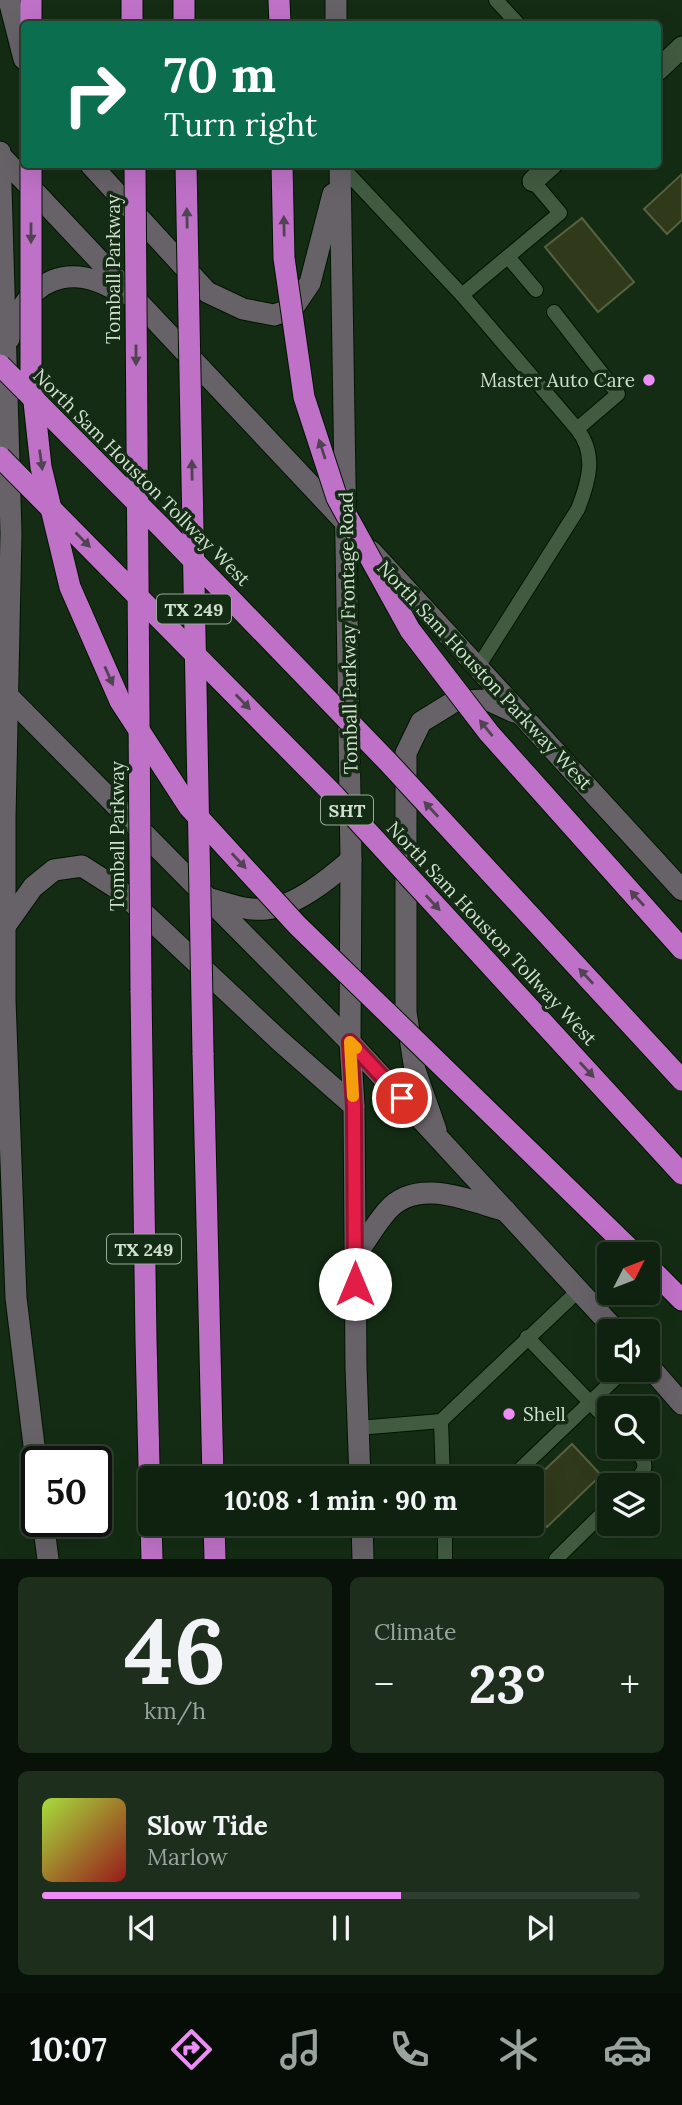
<!DOCTYPE html>
<html lang="en">
<head>
<meta charset="utf-8">
<style>
	:root { --surface:#0f210f; --page:#1d2e1d; --text:#f1f3f6; --muted:#9ba39e; --line:#2f3e2f; --accent:#ee8cf8 }
	body { margin:0; font-family:Lora,serif; background:var(--page); color:var(--text); height:100vh; display:flex; flex-direction:column; font-size:26px; white-space:nowrap }
	* { box-sizing:border-box; margin:0 }
	p { font-size:23px; color:var(--muted) }
	.icon { flex:none; width:38px; height:38px; fill:none; stroke:currentColor; stroke-width:2; stroke-linecap:round; stroke-linejoin:round }
	.map { position:relative; height:1559px; overflow:hidden }
	.side { display:flex; flex-direction:column; gap:18px; padding:18px; background:#081208; flex:1 }
	.side>* { flex:none }
	.top-card { position:absolute; left:21px; top:21px; width:640px; height:147px; border-radius:7px; box-shadow:0 7px 28px #0002,0 0 0 2px var(--line); background:#0b6e4f; color:#fff; overflow:hidden }
	.needle { width:46px; rotate:48deg }
	.tools { position:absolute; left:597px; top:1242px; display:grid; gap:14px }
	.tools a { display:grid; place-items:center; width:63px; height:63px; border-radius:7px; background:var(--surface); box-shadow:0 7px 28px #0002,0 0 0 2px var(--line); font-size:35px }
	.speed { position:absolute; left:21px; top:1446px; display:flex; gap:14px; font-size:35px; font-weight:700; text-align:center }
	.speed>* { display:grid; place-content:center; width:91px; height:91px; border-radius:50%; background:var(--surface); box-shadow:0 7px 28px #0002,0 0 0 2px var(--line); line-height:1 }
	.speed .limit { border:4px solid #111; border-radius:10px; background:#fff; color:#111 }
	.pin { position:absolute; display:grid; place-items:center; width:60px; height:60px; color:#fff; margin:-30px; border:4px solid #fff; border-radius:50%; box-shadow:0 2px 7px #0007 }
	.me { position:absolute; width:77px; margin:-38px; rotate:0deg; stroke-linejoin:round; filter:drop-shadow(0 0 5px #0008) }
	.turn { display:flex; align-items:center; gap:24px; height:147px; padding:0 28px; font-size:32px }
	.turn .icon { width:91px; height:91px; stroke-width:2.5 }
	.turn b { display:block; font-size:49px; line-height:60px }
	.big { font-size:52px; font-weight:800; line-height:1.1 }
	.side .tile { flex:1; display:flex; flex-direction:column; justify-content:center; gap:10px; min-width:0; padding:0 24px; border-radius:10px; background:var(--page) }
	.side .dial { align-items:center; gap:0 }
	.dial b { font-size:91px; line-height:1 }
	.song { display:flex; align-items:center; gap:21px }
	.cover { width:84px; height:84px; border-radius:10px; background:linear-gradient(135deg,hsl(80 70% 55%),hsl(0 70% 35%)) }
	.played { height:7px; border-radius:4px; background:linear-gradient(90deg,var(--accent) 60%,var(--line) 60%) }
	.keys { display:flex; justify-content:space-around; direction:ltr }
	.heat { display:flex; justify-content:space-between; align-items:center; font-size:38px; direction:ltr }
	.side .tiles { flex:1; display:grid; gap:18px; grid-template-columns:1fr 1fr }
	.tile:last-child { grid-column:span 2 }
	.trip { position:absolute; left:138px; top:1466px; width:406px; height:70px; border-radius:7px; background:var(--surface); box-shadow:0 7px 28px #0002,0 0 0 2px var(--line); font-weight:800; line-height:70px; text-align:center }
	.dock { display:flex; height:112px; justify-content:space-around; align-items:center; background:#060d06; color:var(--muted) }
	.dock .icon { width:49px; height:49px }
	.dock .selected { color:var(--accent) }
	.dock b { font-size:32px; color:var(--text) }
	.map>svg:first-child { display:block }
	.building { fill:#303a1a; stroke:#55613f; stroke-width:2 }
	.lines { fill:none; stroke-linecap:round; stroke-linejoin:round }
	.service-casing { stroke:#001401; stroke-width:16 }
	.minor-casing { stroke:#001401; stroke-width:23 }
	.secondary-casing { stroke:#001401; stroke-width:23 }
	.motorway-casing { stroke:#001401; stroke-width:23 }
	.service { stroke:#415b40; stroke-width:14 }
	.minor { stroke:#415b40; stroke-width:21 }
	.secondary { stroke:#676268; stroke-width:21 }
	.motorway { stroke:#bf71c7; stroke-width:21 }
	.motorway-bridge-casing { stroke:#001401; stroke-width:23; stroke-linecap:butt }
	.motorway-bridge { stroke:#bf71c7; stroke-width:21 }
	.oneway { fill:#504453 }
	.route-casing { stroke:#92132f; stroke-width:18 }
	.route { stroke:#e11d48; stroke-width:12 }
	.slow { stroke:#f59e0b; stroke-width:12 }
	.poi-dot { fill:#ee8cf8; stroke:#142c14; stroke-width:2.5 }
	.labels { text-anchor:middle; dominant-baseline:central; stroke-width:7; stroke-linejoin:round; paint-order:stroke }
	.shield { fill:#142c14; stroke:#98a997; stroke-width:2 }
	.shield-label { font-size:18px; font-weight:bold; fill:#d0dfcf }
	.street-label { font-size:19px; fill:#d0dfcf; stroke:#142c14 }
	.poi-label { font-size:19px; fill:#d0dfcf; stroke:#142c14; text-anchor:end }
</style>
</head>
<body>
<div class="map">
<svg width="682" height="1559" viewBox="0 0 682 1559">
	<rect width="100%" height="100%" fill="#142c14"/>
	<!-- building -->
	<g class="building">
		<polygon points="682,174 682,220 667,234 644,209"/>
		<polygon points="582,218 634,282 598,312 545,247"/>
		<polygon points="572,1444 601,1475 547,1527 532,1511 532,1482"/>
	</g>
	<g class="lines">
		<!-- service casing -->
		<g class="service-casing">
			<g id="service">
				<polyline points="496,0 518,24"/>
				<path d="M340 165 462 295 577 429C597 454 589 481 578 509L478 667"/>
				<polyline points="508,257 536,290"/>
				<polyline points="462,295 560,213 533,181"/>
				<polyline points="554,312 618,394 577,429"/>
				<polyline points="527,1337 609,1422"/>
				<polyline points="441,1421 443,1479"/>
				<polyline points="358,1428 441,1421 579,1290"/>
				<polyline points="510,1479 624,1370"/>
				<path d="M631 1486C647 1470 650 1464 633 1447"/>
				<polyline points="445,1524 445,1559"/>
				<polyline points="556,1559 609,1507"/>
			</g>
		</g>
		<!-- minor casing -->
		<g class="minor-casing">
			<g id="minor">
				<polyline points="658,70 682,47"/>
				<polyline points="533,181 552,164"/>
			</g>
		</g>
		<!-- secondary casing -->
		<g class="secondary-casing">
			<g id="secondary">
				<polyline points="9,0 24,59"/>
				<polyline points="336,0 336,24"/>
				<polyline points="0,152 11,533 5,818 5,1000 16,1298 37,1470"/>
				<polyline points="0,155 347,524"/>
				<polyline points="90,164 207,292 243,309 274,315 286,311 295,305 310,283 333,194"/>
				<polyline points="340,164 351,860 350,1042 354,1106 356,1367 360,1479"/>
				<path d="M9 339C25 279 70 259 122 294"/>
				<polyline points="371,551 682,890"/>
				<polyline points="1,689 350,1042 617,1332"/>
				<path d="M211 899C228 904 247 911 266 909 295 907 330 878 351 860"/>
				<polyline points="6,925 33,887 54,870 82,866 118,889 280,1041 354,1106"/>
				<polyline points="436,1130 415,1070 406,1012 406,753 421,722 455,701 488,700 514,712"/>
				<path d="M355 1257C365 1242 375 1225 387 1211 417 1176 469 1201 506 1211"/>
				<polyline points="648,1365 682,1404"/>
				<polyline points="43,1521 48,1559"/>
				<polyline points="362,1524 363,1559"/>
			</g>
		</g>
		<!-- motorway casing -->
		<g class="motorway-casing">
			<g id="motorway">
				<polyline points="132,0 132,24"/>
				<polyline points="184,0 184,24"/>
				<polyline points="279,0 280,24"/>
				<polyline points="31,24 31,0"/>
				<polyline points="141,991 146,1340 150,1507"/>
				<polyline points="203,1053 213,1479"/>
				<polyline points="648,1266 682,1300"/>
				<polyline points="151,1524 152,1559"/>
				<polyline points="214,1524 215,1559"/>
			</g>
		</g>
		<!-- service -->
		<use href="#service" class="service"/>
		<!-- minor -->
		<use href="#minor" class="minor"/>
		<!-- secondary -->
		<use href="#secondary" class="secondary"/>
		<!-- motorway -->
		<use href="#motorway" class="motorway"/>
		<!-- motorway-bridge casing -->
		<g class="motorway-bridge-casing">
			<g id="motorway-bridge">
				<polyline points="31,164 31,374 41,467 70,587 120,701 189,807 297,925 636,1255"/>
				<polyline points="135,164 141,991"/>
				<polyline points="186,164 203,1053"/>
				<polyline points="282,164 284,258 304,397 337,498 410,630 489,733 682,949"/>
				<polyline points="0,365 165,531 388,762 682,1080"/>
				<polyline points="0,457 335,796 682,1174"/>
			</g>
		</g>
		<!-- motorway-bridge -->
		<use href="#motorway-bridge" class="motorway-bridge"/>
	</g>
	<!-- one-way arrows -->
	<defs><path id="oneway-solid" d="M-6-.8H1V-3.2L6.5 0L1 3.2V.8H-6Z" transform="scale(1.75)"/></defs>
	<g class="oneway">
		<use href="#oneway-solid" transform="translate(187 218) rotate(-91)"/>
		<use href="#oneway-solid" transform="translate(284 226) rotate(-91)"/>
		<use href="#oneway-solid" transform="translate(31 233) rotate(90)"/>
		<use href="#oneway-solid" transform="translate(136 355) rotate(90)"/>
		<use href="#oneway-solid" transform="translate(322 449) rotate(-108)"/>
		<use href="#oneway-solid" transform="translate(41 460) rotate(82)"/>
		<use href="#oneway-solid" transform="translate(192 470) rotate(-91)"/>
		<use href="#oneway-solid" transform="translate(83 540) rotate(45)"/>
		<use href="#oneway-solid" transform="translate(109 676) rotate(66)"/>
		<use href="#oneway-solid" transform="translate(243 702) rotate(46)"/>
		<use href="#oneway-solid" transform="translate(486 728) rotate(-129)"/>
		<use href="#oneway-solid" transform="translate(431 809) rotate(-133)"/>
		<use href="#oneway-solid" transform="translate(239 861) rotate(47)"/>
		<use href="#oneway-solid" transform="translate(637 898) rotate(-132)"/>
		<use href="#oneway-solid" transform="translate(433 903) rotate(47)"/>
		<use href="#oneway-solid" transform="translate(586 976) rotate(-133)"/>
		<use href="#oneway-solid" transform="translate(587 1070) rotate(47)"/>
	</g>
	<g class="lines">
		<!-- route casing -->
		<g class="route-casing">
			<polyline id="route" points="355,1284 354,1107 350,1042 402,1098"/>
		</g>
		<!-- route -->
		<use href="#route" class="route"/>
		<!-- slow -->
		<polyline class="slow" points="353,1096 350,1042 356,1048"/>
	</g>
	<!-- markers -->
	<g class="poi-dot">
		<circle cx="649" cy="380" r="7"/>
		<circle cx="509" cy="1414" r="7"/>
	</g>
	<g class="labels">
		<!-- shield labels -->
		<g class="shield">
			<rect x="157" y="594.5" width="74" height="29" rx="5"/>
			<rect x="321" y="795.5" width="52" height="29" rx="5"/>
			<rect x="107" y="1234.5" width="74" height="29" rx="5"/>
		</g>
		<g class="shield-label">
			<text x="194" y="609">TX 249</text>
			<text x="347" y="810">SHT</text>
			<text x="144" y="1249">TX 249</text>
		</g>
		<!-- street labels -->
		<g class="street-label">
			<text transform="translate(113 269) rotate(-90)">Tomball Parkway</text>
			<text transform="translate(142 477) rotate(45)">North Sam Houston Tollway West</text>
			<text transform="translate(348 633) rotate(-91)">Tomball Parkway Frontage Road</text>
			<text transform="translate(485 675) rotate(47)">North Sam Houston Parkway West</text>
			<text transform="translate(117 836) rotate(-90)">Tomball Parkway</text>
			<text transform="translate(492 933) rotate(47)">North Sam Houston Tollway West</text>
		</g>
		<!-- poi labels -->
		<g class="poi-label">
			<text x="635" y="380">Master Auto Care</text>
			<text x="523" y="1414" text-anchor="start">Shell</text>
		</g>
	</g>
</svg>
<div class="tools">
<a><svg class="needle" viewBox="-14 -14 28 28"><path d="M0-13l5 13h-10z" fill="#e53935"/><path d="M0 13l5-13h-10z" fill="#9ba39e"/></svg></a>
<a><svg class="icon" aria-label="sound" viewBox="0 0 24 24"><path d="M4 9h4l5-4v14l-5-4H4zM17 9q2 3 0 6"/></svg></a>
<a><svg class="icon" aria-label="search" viewBox="0 0 24 24"><circle cx="10" cy="10" r="6"/><path d="M15 15l6 6"/></svg></a>
<a><svg class="icon" aria-label="layers" viewBox="0 0 24 24"><path d="M12 4l9 5-9 5-9-5zM3 14l9 5 9-5"/></svg></a>
</div>
<div class="speed"><div class="limit">50</div></div>
<div class="pin" style="left:402px;top:1098px;background:#d93025"><svg class="icon" aria-label="arrive" viewBox="0 0 24 24"><path d="M6 21V4h12l-3 4 3 4H6"/></svg></div>
<svg class="me" style="left:355px;top:1284px" viewBox="-20 -20 40 40"><circle r="19" fill="#fff"/><path d="M0-13L10 11 0 6-10 11z" fill="#e11d48"/></svg>
<div class="trip">10:08 · 1 min · 90 m</div>
<div class="top-card">
<div class="turn"><svg class="icon" aria-label="right" viewBox="0 0 24 24"><path d="M7 20v-9h11M14 6l5 5-5 5"/></svg><div><b>70 m</b>Turn right</div></div>
</div>
</div>
<section class="side">
<div class="tiles">
<div class="tile dial"><b>46</b><p>km/h</p></div>
<div class="tile"><p>Climate</p>
<div class="heat"><a>−</a><b class="big">23°</b><a>+</a></div>
</div>
<div class="tile">
<div class="song"><i class="cover"></i><div><b>Slow Tide</b><p>Marlow</p></div></div>
<div class="played"></div>
<div class="keys"><svg class="icon" aria-label="previous" viewBox="0 0 24 24"><path d="M18 5L8 12l10 7zM5 5v14"/></svg><svg class="icon" aria-label="pause" viewBox="0 0 24 24"><path d="M8 5v14M16 5v14"/></svg><svg class="icon" aria-label="next" viewBox="0 0 24 24"><path d="M6 5l10 7-10 7zM19 5v14"/></svg></div>
</div>
</div>
</section>
<nav class="dock">
<b>10:07</b>
<svg class="icon selected" aria-label="directions" viewBox="0 0 24 24"><path d="M12 3l9 9-9 9-9-9zM9 14v-3h6M13 9l2 2-2 2"/></svg>
<svg class="icon" aria-label="music" viewBox="0 0 24 24"><path d="M9 18V5l10-2v13"/><circle cx="6" cy="18" r="3"/><circle cx="16" cy="16" r="3"/></svg>
<svg class="icon" aria-label="phone" viewBox="0 0 24 24"><path d="M5 4h4l2 5-3 2q2 4 5 5l2-3 5 2v4C11 20 4 13 5 4z"/></svg>
<svg class="icon" aria-label="climate" viewBox="0 0 24 24"><path d="M12 3v18M4 7l16 10M4 17L20 7"/></svg>
<svg class="icon" aria-label="car" viewBox="0 0 24 24"><path d="M5 17H2v-5l4-1 3-4h7l3 4 3 1v5h-3M9 17h6M6 11h13"/><circle cx="7" cy="17" r="2"/><circle cx="17" cy="17" r="2"/></svg>
</nav>
</body>
</html>
